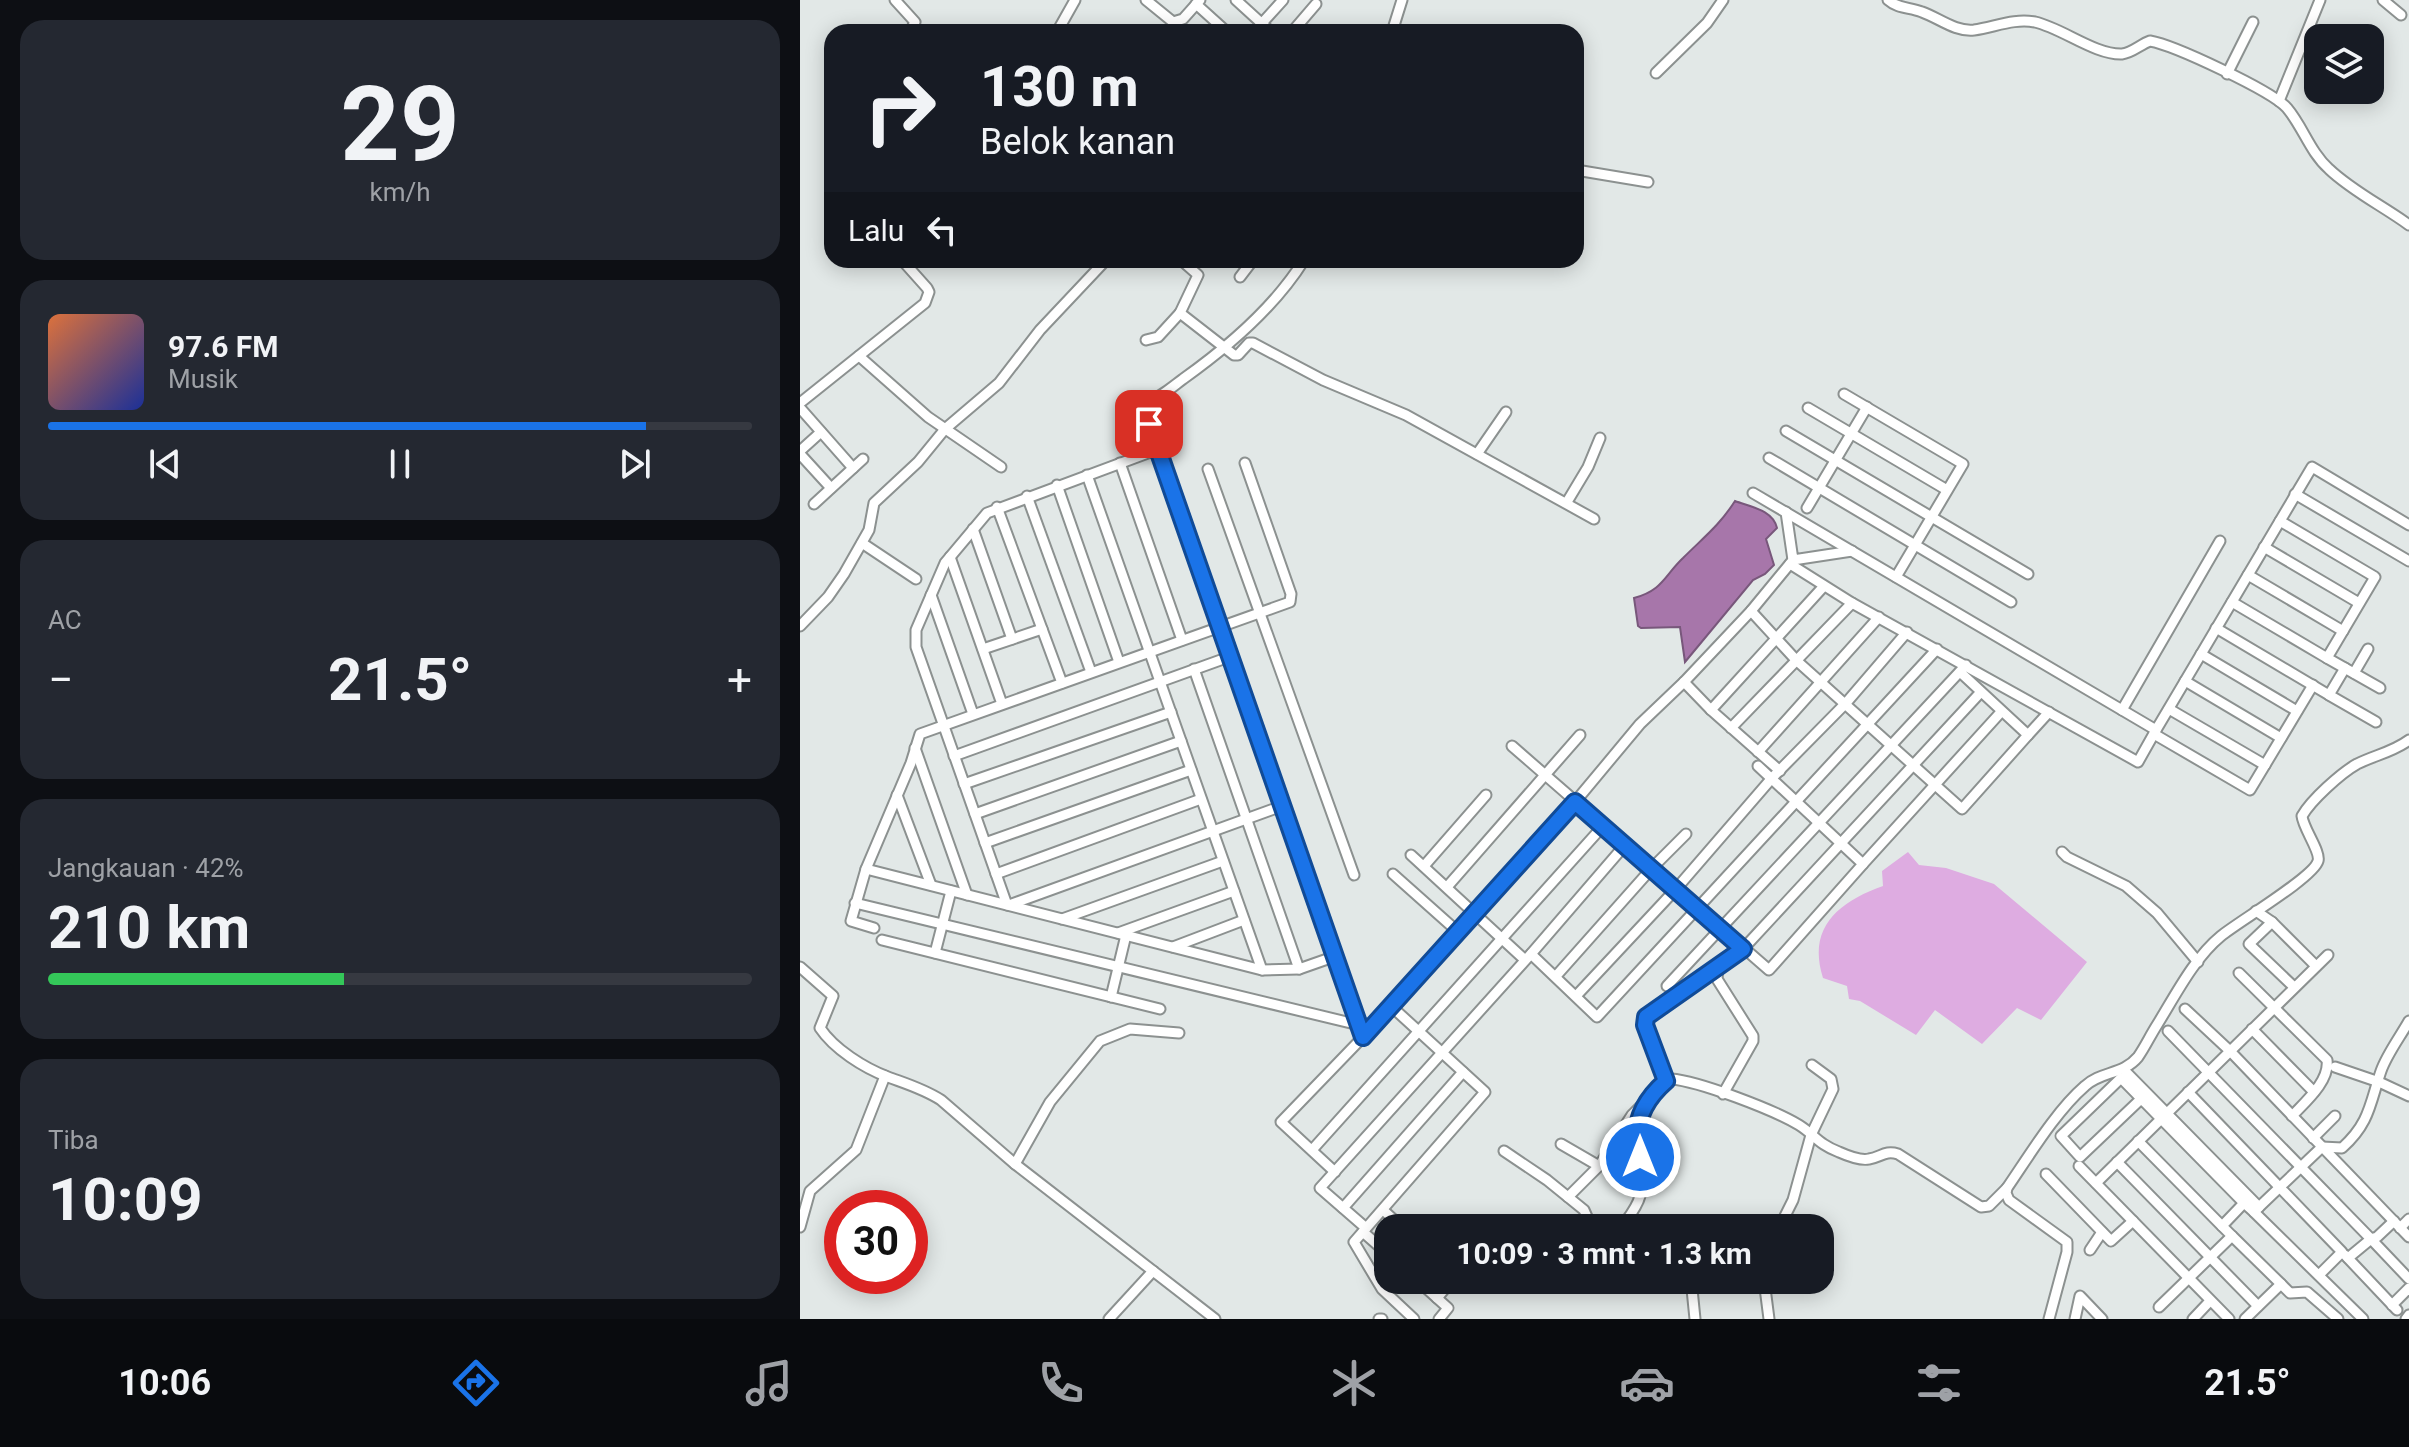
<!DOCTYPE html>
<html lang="id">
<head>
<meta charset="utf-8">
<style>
	:root { --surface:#171b24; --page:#242831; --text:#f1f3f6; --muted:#9ea1a6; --line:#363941; --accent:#1a73e8 }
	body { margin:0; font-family:Roboto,sans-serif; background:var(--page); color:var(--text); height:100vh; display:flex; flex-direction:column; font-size:30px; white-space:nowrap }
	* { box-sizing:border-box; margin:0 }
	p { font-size:26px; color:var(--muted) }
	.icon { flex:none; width:44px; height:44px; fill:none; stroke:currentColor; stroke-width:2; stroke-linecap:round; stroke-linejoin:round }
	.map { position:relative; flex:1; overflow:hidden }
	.side { display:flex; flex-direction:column; gap:20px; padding:20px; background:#0d0f14; width:800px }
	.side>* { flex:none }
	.hud { position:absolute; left:24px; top:24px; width:760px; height:244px; border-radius:24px; box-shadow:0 4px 20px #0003; background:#171b24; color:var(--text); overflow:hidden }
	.buttons { position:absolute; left:1504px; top:24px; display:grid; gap:16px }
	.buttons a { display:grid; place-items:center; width:80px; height:80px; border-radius:16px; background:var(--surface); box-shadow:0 4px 20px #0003; font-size:40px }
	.speed { position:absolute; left:24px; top:1190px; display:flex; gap:16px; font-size:40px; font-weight:700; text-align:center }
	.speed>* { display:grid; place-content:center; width:104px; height:104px; border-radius:50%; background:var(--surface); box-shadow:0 4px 20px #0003; line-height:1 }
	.speed .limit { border:12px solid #d22; background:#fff; color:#111 }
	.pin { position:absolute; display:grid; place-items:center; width:68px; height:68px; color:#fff; margin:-34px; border-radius:16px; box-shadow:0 4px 12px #0006 }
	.me { position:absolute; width:88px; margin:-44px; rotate:0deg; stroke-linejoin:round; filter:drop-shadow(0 0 6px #0008) }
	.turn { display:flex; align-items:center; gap:28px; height:168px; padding:0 24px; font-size:36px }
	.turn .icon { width:104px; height:104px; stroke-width:2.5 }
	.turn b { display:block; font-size:56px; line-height:68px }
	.then { display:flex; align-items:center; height:76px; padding:0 24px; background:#0003; gap:16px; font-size:30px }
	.big { font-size:60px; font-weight:700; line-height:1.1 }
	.side .widget { flex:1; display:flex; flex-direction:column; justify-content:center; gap:12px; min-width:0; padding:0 28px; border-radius:24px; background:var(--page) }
	.side .dial { align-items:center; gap:0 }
	.dial b { font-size:104px; line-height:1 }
	.song { display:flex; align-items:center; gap:24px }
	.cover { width:96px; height:96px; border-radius:12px; background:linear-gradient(135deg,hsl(20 70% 55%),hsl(230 70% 35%)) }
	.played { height:8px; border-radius:4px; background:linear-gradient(90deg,var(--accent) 85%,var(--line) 85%) }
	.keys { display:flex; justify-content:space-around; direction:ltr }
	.heat { display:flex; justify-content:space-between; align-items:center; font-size:44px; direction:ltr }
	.charge { height:12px; border-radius:6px; background:linear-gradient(90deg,#34c759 42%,var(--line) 0) }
	.trip { position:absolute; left:574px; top:1214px; width:460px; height:80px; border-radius:24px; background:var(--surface); box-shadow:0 4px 20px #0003; font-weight:700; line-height:80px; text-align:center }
	.dock { display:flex; height:128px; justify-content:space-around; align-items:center; background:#090b0e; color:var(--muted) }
	.dock .icon { width:56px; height:56px }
	.dock .selected { color:var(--accent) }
	.dock b { font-size:36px; color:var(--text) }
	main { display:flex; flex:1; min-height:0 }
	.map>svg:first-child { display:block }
	.green { fill:#deace1 }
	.water { fill:#a776aa; stroke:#78577b; stroke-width:2 }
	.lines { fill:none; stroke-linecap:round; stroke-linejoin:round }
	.street-casing { stroke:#8c9190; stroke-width:13 }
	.street { stroke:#fff; stroke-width:9 }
	.route-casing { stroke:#114b97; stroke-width:20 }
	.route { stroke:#1a73e8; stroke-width:14 }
</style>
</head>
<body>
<main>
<section class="side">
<div class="widget dial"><b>29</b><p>km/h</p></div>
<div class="widget">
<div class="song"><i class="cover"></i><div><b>97.6 FM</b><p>Musik</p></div></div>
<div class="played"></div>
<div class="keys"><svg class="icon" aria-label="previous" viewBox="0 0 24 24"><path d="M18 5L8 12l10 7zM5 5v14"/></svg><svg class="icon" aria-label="pause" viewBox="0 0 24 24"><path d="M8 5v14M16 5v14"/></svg><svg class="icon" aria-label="next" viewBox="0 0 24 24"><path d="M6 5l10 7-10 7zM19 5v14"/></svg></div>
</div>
<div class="widget"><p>AC</p>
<div class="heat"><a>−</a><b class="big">21.5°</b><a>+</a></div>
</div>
<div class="widget"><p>Jangkauan · 42%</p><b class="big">210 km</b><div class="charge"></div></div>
<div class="widget"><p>Tiba</p><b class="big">10:09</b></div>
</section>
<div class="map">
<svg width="1609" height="1319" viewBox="0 0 1609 1319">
	<rect width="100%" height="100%" fill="#e2e8e7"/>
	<!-- green -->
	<path class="green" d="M1108 852 1119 865 1146 868 1194 884 1287 962 1241 1020 1217 1008 1182 1044 1135 1010 1116 1035 1060 1001 1049 999 1047 986 1023 978C1007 928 1038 902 1083 886L1082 871Z"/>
	<!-- water -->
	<path class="water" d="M935 501C951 507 973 510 977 528L966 539 974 565 965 574 953 580 885 662 880 627 841 628 838 626 834 598C863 590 864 576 883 558 904 537 919 526 935 501Z"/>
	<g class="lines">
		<!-- street casing -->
		<g class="street-casing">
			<g id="street">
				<polyline points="95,0 115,22 110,32"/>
				<polyline points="346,0 373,22 383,19 400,0"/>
				<polyline points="436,0 471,32"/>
				<path d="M1088 0C1098 9 1110 7 1122 12 1139 18 1155 32 1174 30 1195 27 1214 18 1235 22 1262 28 1295 55 1322 54 1332 53 1341 44 1350 41 1374 45 1472 91 1487 108 1503 127 1510 152 1529 169 1552 191 1583 206 1609 225"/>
				<polyline points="1583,0 1601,15"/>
				<polyline points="396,4 427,32"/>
				<polyline points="257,32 275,0"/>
				<polyline points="454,32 483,0"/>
				<polyline points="492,32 516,4"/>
				<polyline points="592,32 602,0"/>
				<polyline points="856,73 907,23 923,0"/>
				<polyline points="1427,74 1453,22"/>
				<polyline points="1479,101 1520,0"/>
				<polyline points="776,170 848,182"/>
				<polyline points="381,260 398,275 380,313 434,355 438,355 449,343 453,343 523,380 606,415 794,519"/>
				<path d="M504 260C474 308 428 347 383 379 371 388 360 398 345 403L356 450 563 1037"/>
				<polyline points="440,277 453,260"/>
				<polyline points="346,340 358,337 380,313"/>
				<polyline points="59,356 128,417 201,467"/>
				<polyline points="1044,394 1163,464 1096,577"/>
				<polyline points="0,403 125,303 129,292 127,288 102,260"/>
				<polyline points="1008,408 1147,490"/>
				<polyline points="1,409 53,468"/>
				<polyline points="986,431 1228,574"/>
				<polyline points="0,451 21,432"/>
				<polyline points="0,454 31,488"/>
				<polyline points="677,454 706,412"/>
				<polyline points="969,458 1211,602"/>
				<polyline points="320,463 382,640"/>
				<polyline points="408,469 554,875"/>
				<polyline points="287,475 462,970"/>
				<polyline points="257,485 319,662"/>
				<polyline points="953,493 1356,730 1512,467 1609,525"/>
				<polyline points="1495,494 1609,561"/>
				<polyline points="227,496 291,672"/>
				<polyline points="767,502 788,467 800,438"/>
				<polyline points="14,504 63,459"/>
				<polyline points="197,507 262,683"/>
				<polyline points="1007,508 1067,407"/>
				<polyline points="986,512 993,560 1052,551"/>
				<polyline points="173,529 212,639"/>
				<polyline points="62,543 116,579"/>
				<polyline points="1464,547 1559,603"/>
				<polyline points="150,557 202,704"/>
				<polyline points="990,564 1052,603 1338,762 1356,730"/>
				<polyline points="1448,575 1543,631"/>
				<polyline points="131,595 173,714"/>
				<polyline points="1432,602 1527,658 1575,577 1480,521"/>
				<polyline points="951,611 997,661 1162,809 1228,735 1160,672"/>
				<polyline points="0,626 28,597 44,574 69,530 74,503 118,462 145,429 199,383 240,330 306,260"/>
				<polyline points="1416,628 1529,695 1545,668"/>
				<polyline points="183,649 242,629"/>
				<polyline points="1401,654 1497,711"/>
				<polyline points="1527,658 1580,688"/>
				<polyline points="394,669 499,969"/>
				<polyline points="1554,673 1568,649"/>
				<polyline points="1385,681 1481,738"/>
				<polyline points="884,682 911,710 980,771"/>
				<polyline points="1529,695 1576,722"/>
				<polyline points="1369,709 1465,765"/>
				<polyline points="911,710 1024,586"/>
				<polyline points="1322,710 1420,541"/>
				<polyline points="931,728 1052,603"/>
				<polyline points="1354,734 1450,790 1513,685"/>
				<polyline points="1228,735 1249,712"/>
				<polyline points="712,746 852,868 756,976"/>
				<polyline points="115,748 167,895"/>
				<polyline points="958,752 1079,617"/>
				<polyline points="154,756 429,657"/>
				<polyline points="164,784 371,712"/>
				<polyline points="97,795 131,885"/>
				<polyline points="175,814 381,741"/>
				<polyline points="886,834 852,868 969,970 1063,864 958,766"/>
				<polyline points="185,843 391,770"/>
				<polyline points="1262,852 1267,857 1326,886 1357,913 1398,962"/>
				<polyline points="611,855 725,960"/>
				<polyline points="1063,864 1201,712"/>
				<polyline points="624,866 686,795"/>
				<polyline points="66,869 462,970 499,969 536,956"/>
				<polyline points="196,874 401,799"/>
				<polyline points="593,874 657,931"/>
				<polyline points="647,887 780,735"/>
				<polyline points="55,903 559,1025"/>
				<polyline points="207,905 116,647 116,630 145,563 187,513 356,450"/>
				<polyline points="209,905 482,806"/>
				<polyline points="1456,911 1472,922 1516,966"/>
				<polyline points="262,919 423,861"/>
				<polyline points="1472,922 1449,944 1494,987"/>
				<polyline points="74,928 51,921 66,869 111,763 120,734 490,602 491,594 445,463"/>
				<polyline points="318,933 434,891"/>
				<polyline points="82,940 360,1009"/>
				<polyline points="373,947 444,920"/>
				<polyline points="135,953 151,891"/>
				<polyline points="731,954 797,1017 1137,649"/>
				<path d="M0 967 33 996 20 1028C34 1049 64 1068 88 1077 107 1084 124 1089 141 1100L215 1164 415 1319"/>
				<path d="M1439 973 1527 1060C1530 1081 1505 1102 1492 1116"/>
				<polyline points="867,986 1166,665"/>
				<polyline points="776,996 876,889 972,778 1046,703 1107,632"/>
				<polyline points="311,997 326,935"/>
				<polyline points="591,1006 685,1092 554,1242 582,1289 614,1319"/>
				<polyline points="1385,1009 1430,1051 1609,1237"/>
				<polyline points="1452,1029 1514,1092"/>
				<polyline points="1368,1031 1571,1239 1577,1237 1594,1221"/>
				<polyline points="1535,1067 1579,1082 1609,1096"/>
				<path d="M1324 1070 1459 1207 1522 1147 1542 1148C1570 1123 1570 1103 1581 1071 1587 1054 1600 1037 1609 1021"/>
				<polyline points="866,1081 845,1025 846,1017 918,968"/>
				<polyline points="1388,1092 1542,1252 1519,1275"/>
				<polyline points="923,1094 953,1041 953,1036 917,979 918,968 943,949 1180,693"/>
				<polyline points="1342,1098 1280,1157 1261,1136 1321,1078 1444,1203"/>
				<polyline points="1513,1138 1535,1116"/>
				<polyline points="1338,1141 1422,1226"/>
				<polyline points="761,1144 799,1166"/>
				<polyline points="512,1150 803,826"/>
				<polyline points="704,1151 747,1180 784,1210 792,1228"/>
				<polyline points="1317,1162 1458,1306"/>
				<polyline points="215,1164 250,1102 300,1041 330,1029 379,1033"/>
				<polyline points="1279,1166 1429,1319"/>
				<polyline points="535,1172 481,1122 563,1037 775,802 840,724 884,682 951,611 993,560"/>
				<polyline points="1246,1174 1311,1241 1333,1221"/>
				<polyline points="1296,1183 1528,955"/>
				<polyline points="768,1197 799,1166 832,1115 843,1104"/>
				<polyline points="543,1208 663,1072"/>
				<polyline points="583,1210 603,1228"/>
				<polyline points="1454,1212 1563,1319"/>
				<polyline points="0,1227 10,1191 56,1150 85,1076"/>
				<polyline points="566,1228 520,1188 731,954 825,845"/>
				<path d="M821 1228C828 1218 837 1208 840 1196 848 1158 822 1129 853 1095 859 1089 862 1083 871 1079 899 1081 974 1110 999 1125 1015 1135 1018 1144 1039 1152 1048 1156 1060 1161 1069 1159 1081 1157 1085 1150 1098 1154L1181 1207 1189 1206 1207 1188"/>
				<polyline points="979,1228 993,1200 1011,1135 1033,1089 1031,1079 1012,1065"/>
				<polyline points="1600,1228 1609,1219"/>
				<polyline points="563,1232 588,1254"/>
				<polyline points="1432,1236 1481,1284 1445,1319"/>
				<polyline points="1290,1250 1302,1232"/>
				<polyline points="1545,1255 1597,1310"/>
				<polyline points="1548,1258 1571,1239 1609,1279"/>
				<polyline points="617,1280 648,1308 639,1319"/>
				<polyline points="881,1280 892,1289 895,1319"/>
				<polyline points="964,1280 969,1319"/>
				<polyline points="1481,1284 1490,1293 1507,1292 1538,1319"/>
				<polyline points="637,1298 652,1280"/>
				<polyline points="1592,1305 1609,1288"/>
				<polyline points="1359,1307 1432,1236 1422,1226 1444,1203 1454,1212 1459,1207"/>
				<polyline points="309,1319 353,1271"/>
				<polyline points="579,1319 582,1319"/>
				<path d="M1249 1319 1267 1252V1242L1209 1200 1206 1193 1207 1188C1229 1156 1256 1111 1285 1086 1301 1071 1323 1075 1338 1057 1345 1047 1350 1036 1357 1025 1375 996 1394 958 1421 936 1438 922 1514 877 1518 861 1521 852 1503 828 1502 816 1511 800 1541 773 1557 764 1575 755 1593 752 1609 740"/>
				<polyline points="1275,1319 1280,1296 1302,1319"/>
				<polyline points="1393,1319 1410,1301"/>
				<polyline points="1606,1319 1609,1315"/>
			</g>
		</g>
		<!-- street -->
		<use href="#street" class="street"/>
	</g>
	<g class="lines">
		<!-- route casing -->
		<g class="route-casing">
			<path id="route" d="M349 424 563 1037 775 802 943 949 846 1017 845 1025 866 1081C843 1101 831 1126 840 1157"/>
		</g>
		<!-- route -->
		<use href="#route" class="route"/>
	</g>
</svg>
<div class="buttons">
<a><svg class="icon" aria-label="layers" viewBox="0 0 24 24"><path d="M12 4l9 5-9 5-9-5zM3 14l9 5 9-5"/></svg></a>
</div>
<div class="speed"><div class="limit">30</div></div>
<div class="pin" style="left:349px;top:424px;background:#d93025"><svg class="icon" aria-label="arrive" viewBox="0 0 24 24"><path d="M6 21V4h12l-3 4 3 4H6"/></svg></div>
<svg class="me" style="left:840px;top:1157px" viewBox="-20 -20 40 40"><circle r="17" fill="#1a73e8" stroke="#fff" stroke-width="3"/><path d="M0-11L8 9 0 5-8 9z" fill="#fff"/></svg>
<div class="trip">10:09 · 3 mnt · 1.3 km</div>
<div class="hud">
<div class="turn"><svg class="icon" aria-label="right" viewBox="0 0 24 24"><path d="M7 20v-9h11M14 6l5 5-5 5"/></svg><div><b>130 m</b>Belok kanan</div></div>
<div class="then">Lalu<svg class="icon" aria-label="left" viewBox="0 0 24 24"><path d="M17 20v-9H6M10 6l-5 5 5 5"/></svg></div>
</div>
</div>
</main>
<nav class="dock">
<b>10:06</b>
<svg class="icon selected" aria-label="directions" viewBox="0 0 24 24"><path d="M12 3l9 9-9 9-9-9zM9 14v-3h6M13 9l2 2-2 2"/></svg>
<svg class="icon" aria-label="music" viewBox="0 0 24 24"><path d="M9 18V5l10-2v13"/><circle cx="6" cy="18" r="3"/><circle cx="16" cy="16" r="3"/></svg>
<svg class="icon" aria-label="phone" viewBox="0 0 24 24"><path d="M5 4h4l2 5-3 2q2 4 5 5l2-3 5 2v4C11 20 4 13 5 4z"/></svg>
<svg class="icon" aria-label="climate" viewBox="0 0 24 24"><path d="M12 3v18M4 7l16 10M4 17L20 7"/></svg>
<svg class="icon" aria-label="car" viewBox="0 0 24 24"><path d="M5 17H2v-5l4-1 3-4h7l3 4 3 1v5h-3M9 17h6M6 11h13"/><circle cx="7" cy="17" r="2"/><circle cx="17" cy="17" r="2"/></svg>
<svg class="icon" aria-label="filters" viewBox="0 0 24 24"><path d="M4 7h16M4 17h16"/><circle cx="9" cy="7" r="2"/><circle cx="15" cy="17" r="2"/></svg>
<b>21.5°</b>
</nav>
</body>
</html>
